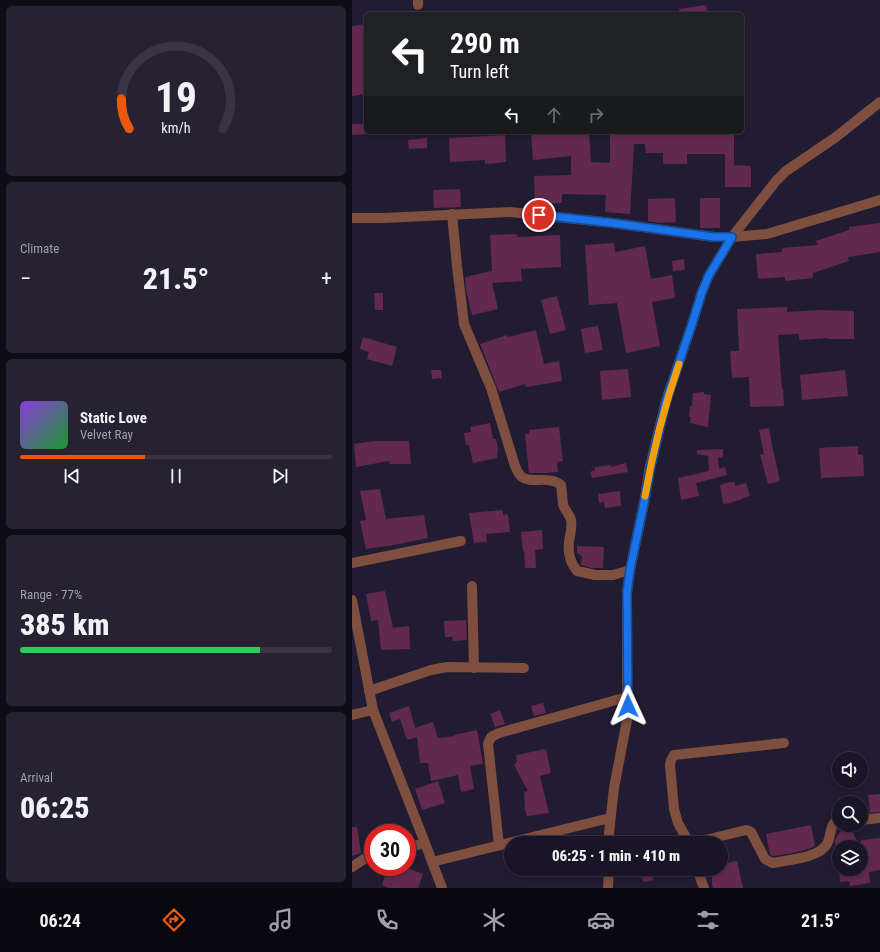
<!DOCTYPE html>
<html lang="en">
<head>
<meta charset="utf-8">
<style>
	:root { --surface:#1a1526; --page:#272232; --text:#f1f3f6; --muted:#9f9fa7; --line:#383443; --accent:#ea580c }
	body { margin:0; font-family:"Roboto Condensed",sans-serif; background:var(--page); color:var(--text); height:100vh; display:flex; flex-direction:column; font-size:15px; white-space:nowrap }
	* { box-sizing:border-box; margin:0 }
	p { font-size:13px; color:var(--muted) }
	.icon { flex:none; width:22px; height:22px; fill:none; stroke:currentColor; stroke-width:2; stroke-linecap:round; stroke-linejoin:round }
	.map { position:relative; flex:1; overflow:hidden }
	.drawer { display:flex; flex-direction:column; gap:6px; padding:6px; background:#0e0c15; width:352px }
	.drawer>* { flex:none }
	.top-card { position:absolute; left:12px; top:12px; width:380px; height:122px; border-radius:6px; box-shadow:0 2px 6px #0003,0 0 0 1px var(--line); background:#202124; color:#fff; overflow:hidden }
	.buttons { position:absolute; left:480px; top:752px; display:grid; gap:8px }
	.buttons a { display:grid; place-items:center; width:36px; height:36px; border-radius:50%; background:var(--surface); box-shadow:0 2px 6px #0003,0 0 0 1px var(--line); font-size:20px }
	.speed { position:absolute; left:12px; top:824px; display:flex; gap:8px; font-size:20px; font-weight:700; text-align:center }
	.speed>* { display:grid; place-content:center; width:52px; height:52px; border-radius:50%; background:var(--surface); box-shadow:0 2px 6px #0003,0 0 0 1px var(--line); line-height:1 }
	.speed .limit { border:6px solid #d22; background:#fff; color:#111 }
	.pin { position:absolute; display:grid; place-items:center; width:34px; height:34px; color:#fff; margin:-17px; border:2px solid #fff; border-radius:50%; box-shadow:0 1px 4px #0007 }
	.me { position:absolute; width:44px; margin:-22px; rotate:359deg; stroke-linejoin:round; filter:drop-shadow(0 0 3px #0008) }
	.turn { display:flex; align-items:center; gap:14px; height:84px; padding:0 20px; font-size:18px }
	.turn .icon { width:52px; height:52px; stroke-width:2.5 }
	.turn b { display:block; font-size:28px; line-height:34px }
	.lanes { display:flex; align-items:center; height:38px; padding:0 20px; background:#0003; justify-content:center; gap:20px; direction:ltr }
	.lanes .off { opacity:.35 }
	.big { font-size:30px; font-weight:800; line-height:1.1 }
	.drawer .tile { flex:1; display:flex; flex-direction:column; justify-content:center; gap:6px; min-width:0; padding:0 14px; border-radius:6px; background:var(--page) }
	.drawer .dial { align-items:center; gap:0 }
	.dial svg { height:104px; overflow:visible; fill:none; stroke:var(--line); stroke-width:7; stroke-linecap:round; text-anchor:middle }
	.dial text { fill:var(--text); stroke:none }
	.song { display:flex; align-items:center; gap:12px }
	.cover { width:48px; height:48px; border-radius:6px; background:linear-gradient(135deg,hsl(270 70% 55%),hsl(130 70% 35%)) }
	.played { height:4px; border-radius:2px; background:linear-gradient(90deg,var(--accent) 40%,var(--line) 40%) }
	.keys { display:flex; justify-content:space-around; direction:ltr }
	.heat { display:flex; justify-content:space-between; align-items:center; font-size:22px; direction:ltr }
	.charge { height:6px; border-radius:3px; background:linear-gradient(90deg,#34c759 77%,var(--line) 0) }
	.trip { position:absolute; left:152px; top:836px; width:224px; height:40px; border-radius:20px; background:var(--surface); box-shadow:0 2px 6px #0003,0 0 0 1px var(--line); font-weight:800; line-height:40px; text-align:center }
	.tabs { display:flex; height:64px; justify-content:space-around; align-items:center; background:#0a080f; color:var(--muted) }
	.tabs .icon { width:28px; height:28px }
	.tabs .selected { color:var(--accent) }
	.tabs b { font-size:18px; color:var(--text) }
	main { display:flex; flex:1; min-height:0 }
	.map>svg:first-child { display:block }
	.building { fill:#61294e }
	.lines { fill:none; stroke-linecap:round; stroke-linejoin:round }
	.minor { stroke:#7e4e3e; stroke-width:10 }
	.route-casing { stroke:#114b97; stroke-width:10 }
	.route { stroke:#1a73e8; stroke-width:7 }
	.slow { stroke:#f59e0b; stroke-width:7 }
</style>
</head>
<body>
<main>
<section class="drawer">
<div class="tile dial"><svg viewBox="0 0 100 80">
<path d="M14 69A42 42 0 1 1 86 69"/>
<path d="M14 69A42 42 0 0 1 8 46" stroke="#ea580c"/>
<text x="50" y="56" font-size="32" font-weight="700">19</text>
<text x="50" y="72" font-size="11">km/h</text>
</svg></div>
<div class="tile"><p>Climate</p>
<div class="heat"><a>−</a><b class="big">21.5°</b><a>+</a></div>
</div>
<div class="tile">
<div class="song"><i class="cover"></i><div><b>Static Love</b><p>Velvet Ray</p></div></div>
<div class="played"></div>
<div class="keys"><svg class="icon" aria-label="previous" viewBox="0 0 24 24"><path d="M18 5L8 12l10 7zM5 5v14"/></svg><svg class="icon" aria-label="pause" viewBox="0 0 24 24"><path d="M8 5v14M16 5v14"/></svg><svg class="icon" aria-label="next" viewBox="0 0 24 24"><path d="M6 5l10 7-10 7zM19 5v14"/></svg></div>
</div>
<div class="tile"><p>Range · 77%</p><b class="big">385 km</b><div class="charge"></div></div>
<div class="tile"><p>Arrival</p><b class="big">06:25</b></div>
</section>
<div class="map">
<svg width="528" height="888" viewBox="0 0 528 888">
	<rect width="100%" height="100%" fill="#221c32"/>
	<!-- building -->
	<g class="building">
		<polygon points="354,5 356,14 328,14 327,9"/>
		<polygon points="13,24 14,31 14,94 0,96 0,26"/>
		<polygon points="0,124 14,124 14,134 0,135"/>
		<polygon points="179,132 237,132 239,162 258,163 258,132 382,132 382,165 399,166 399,187 373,187 373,154 335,154 335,164 311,164 311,153 294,153 293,144 282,144 278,214 253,212 254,195 210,194 210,203 183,205 182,176 219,175 219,156 181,160"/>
		<polygon points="153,135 154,162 133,164 133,160 98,162 97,138"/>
		<polygon points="75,138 75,148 57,149 56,140"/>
		<polygon points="108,189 109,207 82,208 81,190"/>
		<polygon points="323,198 324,222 308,223 296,221 296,199"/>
		<rect x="348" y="198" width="20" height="30"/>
		<polygon points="528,223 528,252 496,257 497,261 461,273 461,278 433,281 433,277 406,279 404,254 430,252 430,248 466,245 464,241 497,230 497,227"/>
		<polygon points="165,234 166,237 208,235 209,267 169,269 170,281 140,283 146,309 120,315 114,290 113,277 140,271 138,235"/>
		<polygon points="262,243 263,252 293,246 299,279 320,275 323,298 300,302 308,346 274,353 265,303 237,305 233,245"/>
		<polygon points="332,259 333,270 321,271 320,261"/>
		<polygon points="22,293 31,293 31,310 23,310"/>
		<polygon points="205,296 214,330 198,334 189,300"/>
		<polygon points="435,307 435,312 467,310 502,311 502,339 476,339 476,338 447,340 447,334 426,335 430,389 431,389 432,406 398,407 397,377 380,378 378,351 387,351 385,309"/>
		<polygon points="246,326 251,350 233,353 229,329"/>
		<polygon points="184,330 192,364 207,361 210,381 174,387 173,384 147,392 128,344 155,335 156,337"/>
		<polygon points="11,337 45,347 40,366 15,359 17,352 8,349"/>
		<polygon points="276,369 279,397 250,400 248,371"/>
		<polygon points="79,370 89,370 90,378 80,379"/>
		<polygon points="493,370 496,396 450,400 448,375"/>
		<polygon points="352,392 352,394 359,395 356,427 338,423 339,417 337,417 338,406 340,406 341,393"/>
		<polygon points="138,423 141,439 144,439 146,448 145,458 121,463 117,445 114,445 112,433 119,432 118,427"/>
		<polygon points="207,427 211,461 205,462 206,472 194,473 177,473 173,434 177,434 177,430"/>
		<polygon points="417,428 420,445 428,481 416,484 408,455 412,454 407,430"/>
		<polygon points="22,441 57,441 59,464 38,464 37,461 4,467 2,444"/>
		<polygon points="506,446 506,454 511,455 512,476 469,478 467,448"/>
		<polygon points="371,449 371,458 366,457 367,469 373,467 375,475 344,483 347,496 329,500 326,478 357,471 356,456 345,454 345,450"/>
		<polygon points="274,463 276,472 240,478 238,472 243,470 243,467 259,465 259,467"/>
		<polygon points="378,482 383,482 383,486 394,483 398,496 391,498 391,499 380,502 380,503 371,504 368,485"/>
		<polygon points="28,489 34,519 72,515 76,538 42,545 14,549 8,521 14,520 8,491"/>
		<polygon points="268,491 269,506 253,508 252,502 247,503 246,494"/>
		<polygon points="151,510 151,515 156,514 158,532 134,534 135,542 122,543 117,513"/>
		<polygon points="190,530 191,549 183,550 184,568 173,568 172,551 171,551 169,532"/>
		<polygon points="225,546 252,547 251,568 240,568 229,565 230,556 225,553"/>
		<polygon points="33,591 41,628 57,626 58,649 29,650 26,620 19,621 14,594"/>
		<polygon points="114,620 115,640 101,641 100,637 93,637 92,621"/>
		<polygon points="191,703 194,713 182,716 179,706"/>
		<polygon points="57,706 63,728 81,722 86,738 103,736 102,735 125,730 131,764 118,766 122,789 109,792 106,775 79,781 76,763 68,763 65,737 55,740 48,719 40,722 37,713"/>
		<polygon points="148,710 153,724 143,727 138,714"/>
		<polygon points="194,749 199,773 188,776 197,813 175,816 172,807 173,807 172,792 176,791 162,765 165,761 164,755"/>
		<polygon points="86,781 93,803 70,810 63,789"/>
		<polygon points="528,794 528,812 518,813 516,795"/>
		<polygon points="459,825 463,846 456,849 441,853 421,856 418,855 414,834"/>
		<polygon points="0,827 5,827 9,853 0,856"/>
		<polygon points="498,827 508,847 484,847 483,841 484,838 488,832"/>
		<polygon points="528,838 528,870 517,872 518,883 498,886 497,881 488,882 487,869 509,869 509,840"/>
		<polygon points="385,861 391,888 361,888 360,884 360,869 369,869 369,864"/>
		<polygon points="36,867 52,867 71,874 66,888 37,888 30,885"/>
		<polygon points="289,869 300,869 301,880 291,882"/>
	</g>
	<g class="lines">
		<!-- minor -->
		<g class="minor">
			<polyline points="66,0 66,5"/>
			<path d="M100 214 105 266 112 324 139 388 163 466C165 470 166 474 170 477 178 484 197 475 209 485 210 491 210 498 211 504 212 510 218 514 219 520 220 525 219 531 218 536 215 549 216 560 225 571L243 575H261L278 570"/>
			<polyline points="0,218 32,218 158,212 261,223 362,237 380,237 415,234 528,200"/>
			<polyline points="0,563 109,541"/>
			<polyline points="120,586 122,668"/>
			<polyline points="0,600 21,710 73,843 90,888"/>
			<polyline points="17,691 79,670 95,667 172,668"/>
			<polyline points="0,715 21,710"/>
			<polyline points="509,820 528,818"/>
			<polyline points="257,843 257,833 262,788 276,715 275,697 275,593 278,570 293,498 297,471 314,401 340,324 350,292 357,275 380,237 424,181 434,171 484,137 528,102"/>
			<polyline points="337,843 326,823 322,809 318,765 319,760 322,755 432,743"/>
			<path d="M341 843 394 830 399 832 413 859 420 863C436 860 467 858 475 844 479 837 477 831 482 823L487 822"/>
			<polyline points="147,845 136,744 139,737 147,733 275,697"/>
			<polyline points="55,848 73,843"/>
			<polyline points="80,862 258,818"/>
			<polyline points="0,867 12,859 21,857"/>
			<polyline points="345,869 352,888"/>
			<polyline points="256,888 257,869"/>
		</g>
	</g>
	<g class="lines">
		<!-- route casing -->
		<g class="route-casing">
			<polyline id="route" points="187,215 261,223 362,237 380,237 357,275 350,292 340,324 314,401 298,470 293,498 278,570 275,593 276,706"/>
		</g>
		<!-- route -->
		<use href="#route" class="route"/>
		<!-- slow -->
		<path class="slow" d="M293 496C301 451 312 407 327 364"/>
	</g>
</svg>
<div class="buttons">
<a><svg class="icon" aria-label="sound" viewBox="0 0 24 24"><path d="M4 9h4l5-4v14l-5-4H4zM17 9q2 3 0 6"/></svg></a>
<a><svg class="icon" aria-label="search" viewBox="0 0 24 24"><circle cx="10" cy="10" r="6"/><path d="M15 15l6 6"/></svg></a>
<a><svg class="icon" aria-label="layers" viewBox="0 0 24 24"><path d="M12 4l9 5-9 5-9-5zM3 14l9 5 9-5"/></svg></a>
</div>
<div class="speed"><div class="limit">30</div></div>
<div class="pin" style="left:187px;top:215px;background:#d93025"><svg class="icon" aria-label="arrive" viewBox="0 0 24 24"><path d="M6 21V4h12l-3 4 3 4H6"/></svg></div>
<svg class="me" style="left:276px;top:706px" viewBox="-20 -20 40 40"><path d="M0-17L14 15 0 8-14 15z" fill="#1a73e8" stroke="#fff" stroke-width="4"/></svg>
<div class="trip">06:25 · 1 min · 410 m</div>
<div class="top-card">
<div class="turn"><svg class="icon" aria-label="left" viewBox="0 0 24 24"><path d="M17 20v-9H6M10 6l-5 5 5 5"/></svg><div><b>290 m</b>Turn left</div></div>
<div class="lanes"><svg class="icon" aria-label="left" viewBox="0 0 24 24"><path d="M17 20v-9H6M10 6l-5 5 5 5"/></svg><svg class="icon off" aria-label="ahead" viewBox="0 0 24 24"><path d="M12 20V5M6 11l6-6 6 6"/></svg><svg class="icon off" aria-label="right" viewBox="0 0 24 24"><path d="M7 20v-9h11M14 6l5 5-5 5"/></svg></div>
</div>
</div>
</main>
<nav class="tabs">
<b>06:24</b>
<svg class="icon selected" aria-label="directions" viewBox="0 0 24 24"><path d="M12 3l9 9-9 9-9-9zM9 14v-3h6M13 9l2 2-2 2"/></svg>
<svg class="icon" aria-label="music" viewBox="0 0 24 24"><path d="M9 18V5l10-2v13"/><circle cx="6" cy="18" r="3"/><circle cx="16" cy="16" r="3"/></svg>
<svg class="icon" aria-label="phone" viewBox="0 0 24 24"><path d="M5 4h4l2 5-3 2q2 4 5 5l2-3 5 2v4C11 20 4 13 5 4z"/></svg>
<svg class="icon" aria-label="climate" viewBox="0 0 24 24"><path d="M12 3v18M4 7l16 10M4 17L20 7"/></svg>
<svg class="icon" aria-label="car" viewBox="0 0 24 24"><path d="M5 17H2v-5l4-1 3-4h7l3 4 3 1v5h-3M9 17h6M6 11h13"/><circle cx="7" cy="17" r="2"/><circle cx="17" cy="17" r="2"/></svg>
<svg class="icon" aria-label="filters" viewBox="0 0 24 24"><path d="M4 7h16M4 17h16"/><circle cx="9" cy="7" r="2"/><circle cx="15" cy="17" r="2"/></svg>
<b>21.5°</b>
</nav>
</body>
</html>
